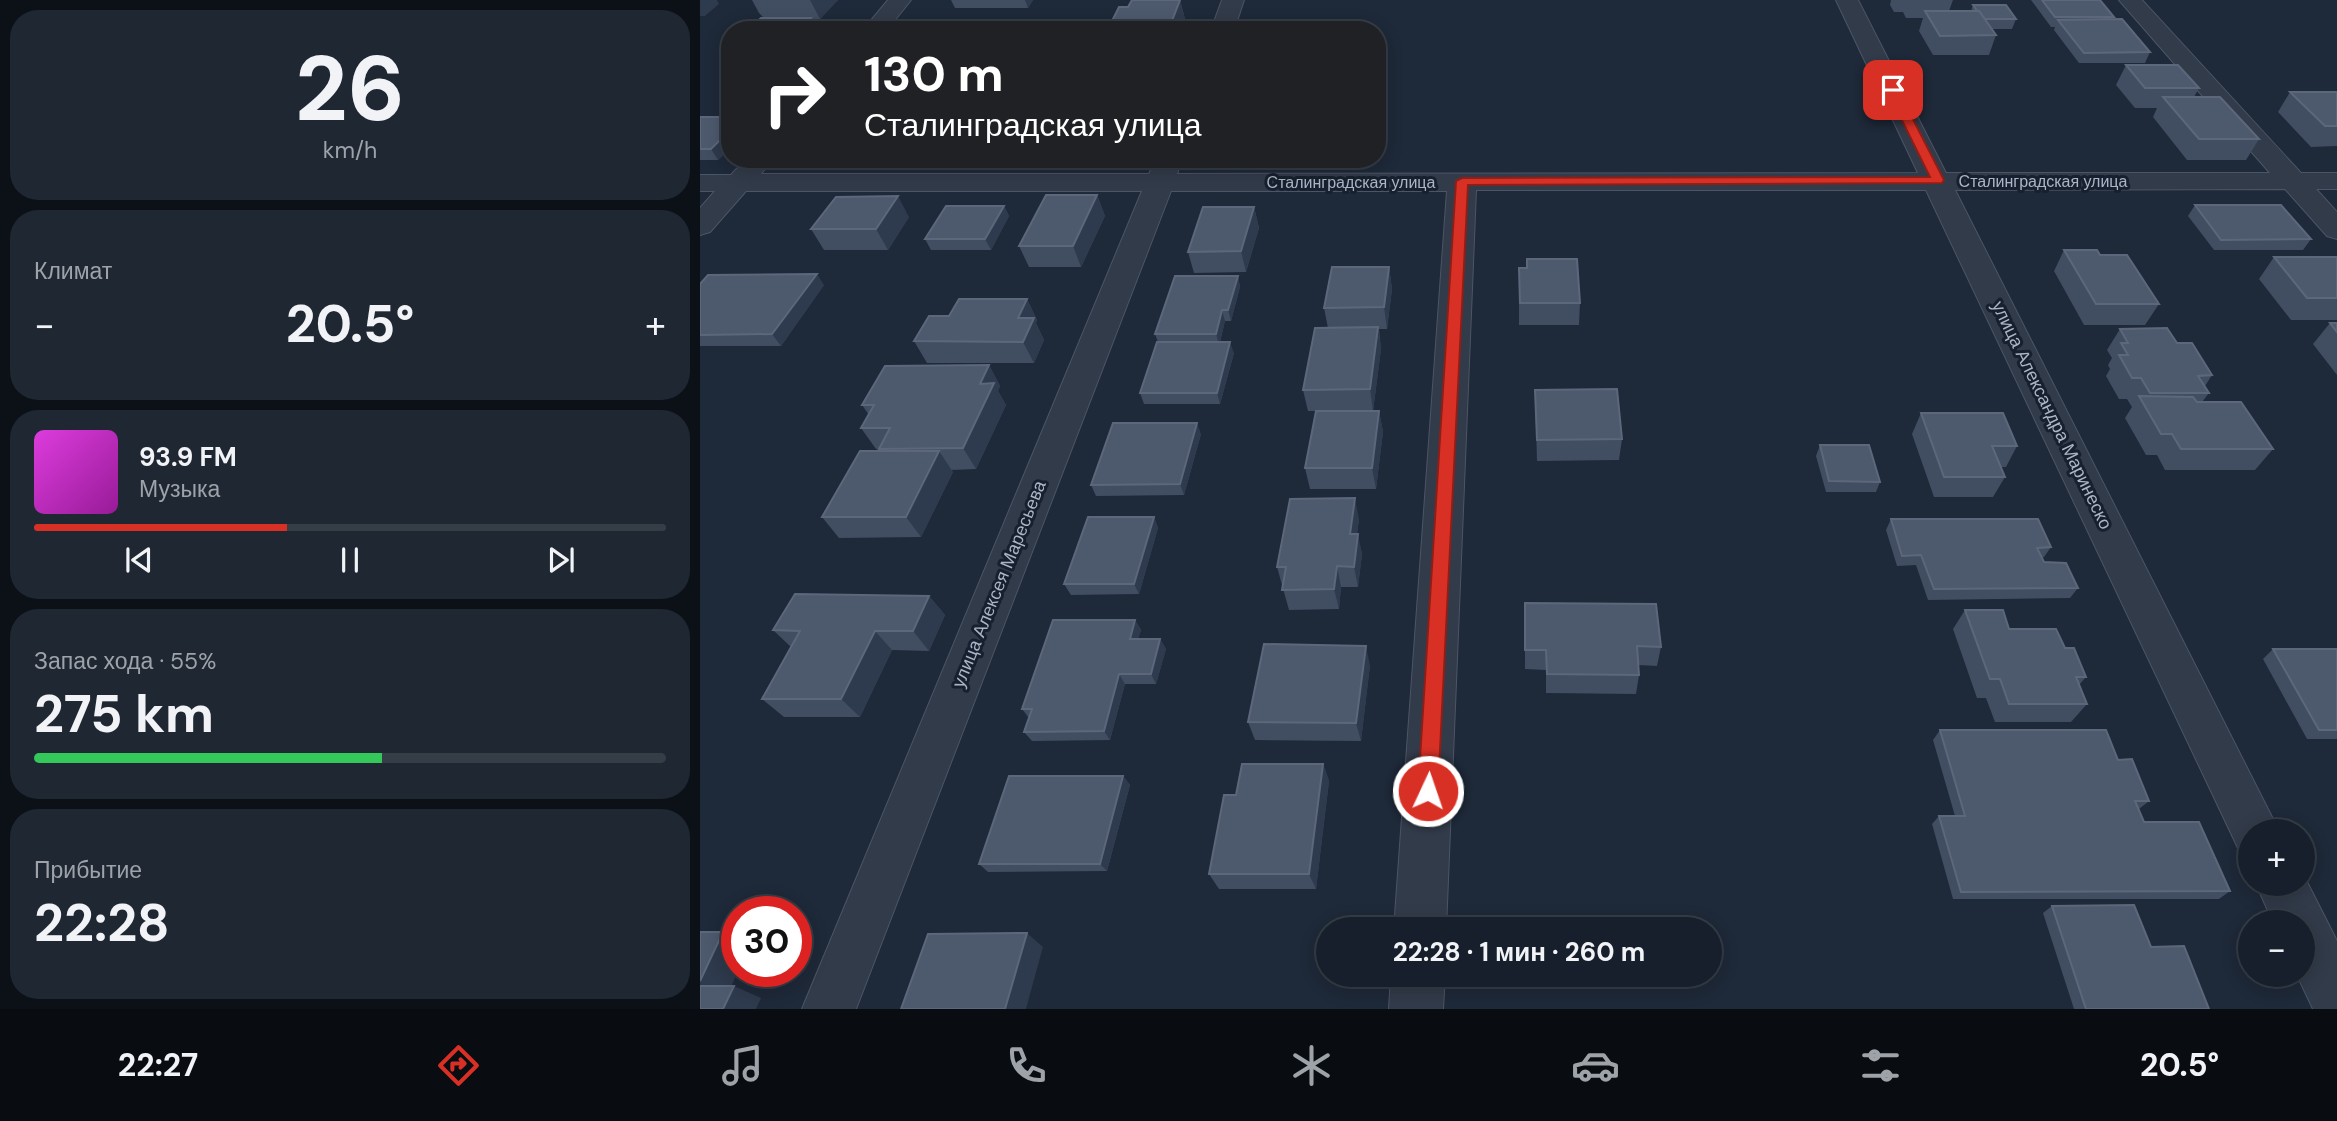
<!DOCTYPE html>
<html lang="ru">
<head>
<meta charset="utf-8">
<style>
	:root { --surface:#161f2b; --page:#1f2733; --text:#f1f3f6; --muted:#9ea2a9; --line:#353d47; --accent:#d93025 }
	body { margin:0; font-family:"DM Sans",sans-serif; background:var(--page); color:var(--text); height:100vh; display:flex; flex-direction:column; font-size:26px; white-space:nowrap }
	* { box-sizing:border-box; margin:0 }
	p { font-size:23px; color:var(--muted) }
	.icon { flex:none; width:38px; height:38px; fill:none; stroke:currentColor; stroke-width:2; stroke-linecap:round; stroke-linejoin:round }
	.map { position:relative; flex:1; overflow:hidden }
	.side { display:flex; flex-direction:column; gap:10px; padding:10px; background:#0c1118; width:700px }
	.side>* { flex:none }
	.hud { position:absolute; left:21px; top:21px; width:665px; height:147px; border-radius:28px; box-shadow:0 4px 18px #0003,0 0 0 2px var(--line); background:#202124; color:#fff; overflow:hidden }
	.fabs { position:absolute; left:1538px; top:819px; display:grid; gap:14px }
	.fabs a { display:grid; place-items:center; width:77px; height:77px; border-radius:50%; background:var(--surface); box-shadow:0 4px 18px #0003,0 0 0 2px var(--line); font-size:35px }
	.speed { position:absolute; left:21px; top:896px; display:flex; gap:14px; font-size:35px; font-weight:700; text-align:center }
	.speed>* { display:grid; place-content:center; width:91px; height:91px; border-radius:50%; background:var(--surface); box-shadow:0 4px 18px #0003,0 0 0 2px var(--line); line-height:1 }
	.speed .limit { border:10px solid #d22; background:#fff; color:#111 }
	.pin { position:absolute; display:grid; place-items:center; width:60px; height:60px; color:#fff; margin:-30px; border-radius:14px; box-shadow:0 4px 10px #0006 }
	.me { position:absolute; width:77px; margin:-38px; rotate:3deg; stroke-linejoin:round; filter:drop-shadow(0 0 5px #0008) }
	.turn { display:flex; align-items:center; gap:24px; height:147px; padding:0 28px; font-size:32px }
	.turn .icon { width:91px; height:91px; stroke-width:2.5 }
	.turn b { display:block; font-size:49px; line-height:60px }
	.big { font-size:52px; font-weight:700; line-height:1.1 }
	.side .widget { flex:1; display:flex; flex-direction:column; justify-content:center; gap:10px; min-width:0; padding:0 24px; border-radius:28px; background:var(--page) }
	.side .dial { align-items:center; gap:0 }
	.dial b { font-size:91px; line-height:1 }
	.song { display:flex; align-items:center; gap:21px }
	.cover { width:84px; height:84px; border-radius:10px; background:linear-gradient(135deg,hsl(300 70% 55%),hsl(300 70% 35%)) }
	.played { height:7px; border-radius:4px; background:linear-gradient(90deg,var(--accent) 40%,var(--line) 40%) }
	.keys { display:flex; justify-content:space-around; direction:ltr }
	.heat { display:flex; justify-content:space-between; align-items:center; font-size:38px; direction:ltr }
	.charge { height:10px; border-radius:5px; background:linear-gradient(90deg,#34c759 55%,var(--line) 0) }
	.trip { position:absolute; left:616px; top:917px; width:406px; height:70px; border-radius:35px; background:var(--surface); box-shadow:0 4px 18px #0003,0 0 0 2px var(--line); font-weight:700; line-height:70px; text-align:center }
	.dock { display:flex; height:112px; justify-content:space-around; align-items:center; background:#090c11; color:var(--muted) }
	.dock .icon { width:49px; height:49px }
	.dock .active { color:var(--accent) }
	.dock b { font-size:32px; color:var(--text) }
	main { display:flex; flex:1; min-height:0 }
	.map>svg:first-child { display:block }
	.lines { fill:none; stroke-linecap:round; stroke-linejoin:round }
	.minor-casing { stroke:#4c5565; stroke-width:2 }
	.minor { fill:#323b4a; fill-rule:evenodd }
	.wall { fill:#414e62 }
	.shaded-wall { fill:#2e3a4d }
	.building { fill:#4d596d; stroke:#5c677b; stroke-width:2 }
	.route { fill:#d93025; stroke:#8d1f18; stroke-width:2 }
	.labels { text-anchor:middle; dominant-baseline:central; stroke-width:6; stroke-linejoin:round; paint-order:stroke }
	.far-street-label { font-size:16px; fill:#acb5c7; stroke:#17202e }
	.street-label { font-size:18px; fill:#acb5c7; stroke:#17202e }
</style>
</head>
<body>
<main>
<section class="side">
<div class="widget dial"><b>26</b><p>km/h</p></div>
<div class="widget"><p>Климат</p>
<div class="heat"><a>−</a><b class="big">20.5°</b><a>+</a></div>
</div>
<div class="widget">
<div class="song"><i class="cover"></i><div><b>93.9 FM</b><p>Музыка</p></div></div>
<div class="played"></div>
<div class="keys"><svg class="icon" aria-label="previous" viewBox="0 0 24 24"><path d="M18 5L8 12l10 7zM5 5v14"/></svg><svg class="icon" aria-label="pause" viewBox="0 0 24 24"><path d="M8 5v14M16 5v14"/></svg><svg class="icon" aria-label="next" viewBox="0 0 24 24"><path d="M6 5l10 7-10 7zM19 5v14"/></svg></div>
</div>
<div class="widget"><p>Запас хода · 55%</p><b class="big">275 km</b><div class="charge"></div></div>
<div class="widget"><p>Прибытие</p><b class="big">22:28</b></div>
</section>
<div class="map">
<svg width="1637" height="1009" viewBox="0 0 1637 1009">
	<rect width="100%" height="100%" fill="#1e2939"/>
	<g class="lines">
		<!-- minor casing -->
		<g class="minor-casing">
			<g id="minor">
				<polygon points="188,0 211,0 187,30 163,30"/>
				<polygon points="522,0 544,0 534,30 511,30"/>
				<path d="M1136 0H1158L1246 173H1570L1419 0H1442L1601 173H1637V189H1616L1637 212V239L1627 236 1585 189 1255 190 1579 831H1550V853L1538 848 1226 190H776L746 929H694L747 191H471L156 1009H102L442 191H46L10 232 0 235V208L15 191H0V175H31C40 164 46 161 60 164L64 170 61 174H449L456 159H482L477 174 1218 173Z"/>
				<polygon points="1603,874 1637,941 1637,1009 1613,1009 1597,975 1603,975 1603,922 1573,922 1556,884 1603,884"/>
				<polygon points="691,975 745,975 743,1009 689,1009"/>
			</g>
		</g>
		<!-- minor -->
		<use href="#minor" class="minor"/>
	</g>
	<!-- wall -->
	<g class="wall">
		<polygon points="52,0 138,0 120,19 64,18 59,13"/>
		<polygon points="251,0 333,0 328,8 255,8"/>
		<polygon points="480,0 485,19 481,30 410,30 409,27 428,7"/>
		<polygon points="1191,0 1253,0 1249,11 1271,11 1273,5 1316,19 1312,29 1292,29 1296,35 1289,55 1233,55 1219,31 1223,18 1206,18 1203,12 1194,12 1190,5"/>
		<polygon points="1331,0 1400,0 1414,17 1413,19 1450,52 1445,63 1379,63 1354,30 1355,27 1351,27"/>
		<polygon points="1426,65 1499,88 1494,97 1559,139 1546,160 1487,160 1453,117 1457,108 1435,108 1416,85"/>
		<polygon points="1590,92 1637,92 1637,146 1611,147 1578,112"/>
		<polygon points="0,117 30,117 30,148 18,160 0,160"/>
		<polygon points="397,195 405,216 381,267 329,267 319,246"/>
		<polygon points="1495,205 1611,239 1603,250 1514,250 1488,216"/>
		<polygon points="304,206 309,216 291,250 231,250 225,239"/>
		<polygon points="554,207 559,228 546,272 494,273 488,252"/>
		<polygon points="209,217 188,250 124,250 111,229"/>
		<polygon points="1364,250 1400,255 1459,304 1445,325 1384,325 1354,271"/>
		<polygon points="1574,257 1637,257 1637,320 1591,320 1559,279"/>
		<polygon points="689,267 692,289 687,329 679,329 681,349 673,411 608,411 603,390 628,328 624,308"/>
		<polygon points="819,268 880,303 879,325 819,325"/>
		<polygon points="538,276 540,287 531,321 525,321 520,342 534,353 520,404 444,404 440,393 458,342 455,334"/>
		<polygon points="0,284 124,285 81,346 0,346"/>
		<polygon points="327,299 337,320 336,323 344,340 334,363 227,363 214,341 249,316"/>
		<polygon points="1630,323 1637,323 1637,375 1613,344"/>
		<polygon points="1420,329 1477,343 1512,375 1505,386 1509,393 1502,402 1573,449 1555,470 1465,470 1457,455 1446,455 1425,418 1432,407 1427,399 1419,399 1406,376 1410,369 1408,365 1412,358 1407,350"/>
		<polygon points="289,365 300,386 298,391 306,405 276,469 251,470 253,472 221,537 139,538 122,517 180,451 179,449 176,449 161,428 169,415 162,405"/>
		<polygon points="835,390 922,439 919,460 837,461"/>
		<polygon points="679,411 683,432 676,489 610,489 605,468"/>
		<polygon points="1221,413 1317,446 1306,467 1301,467 1305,477 1293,497 1234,497 1212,434"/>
		<polygon points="501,434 484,495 396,496 391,485"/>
		<polygon points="1120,445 1180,482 1176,492 1126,492 1116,456"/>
		<polygon points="454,517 458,528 439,594 371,595 364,584"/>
		<polygon points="659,519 657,534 662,554 658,587 641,587 639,609 589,610 577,567"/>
		<polygon points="1191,519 1351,547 1344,557 1342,558 1344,562 1378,588 1370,598 1228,600 1216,565 1197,566 1186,530"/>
		<polygon points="229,596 245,615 229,651 192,650 160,717 84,717 62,699 91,647 73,630"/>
		<polygon points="825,603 961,647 957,666 938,665 939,675 936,694 846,693 846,670 825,669"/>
		<polygon points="1265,610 1309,629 1365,648 1386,677 1379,685 1387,704 1371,722 1295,722 1286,698 1277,698 1253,629"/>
		<polygon points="435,620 441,630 438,639 460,639 466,649 456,684 425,684 410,740 332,741 324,732 329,718 322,709"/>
		<polygon points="1573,649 1637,649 1637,739 1607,739 1563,659"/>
		<polygon points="670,665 661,741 555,740 548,722"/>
		<polygon points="1240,730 1418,760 1449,801 1439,809 1444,822 1530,891 1519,899 1253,899 1232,824 1239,816 1255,816 1233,740"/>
		<polygon points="623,764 629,781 616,889 519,889 509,874"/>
		<polygon points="423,776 430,785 407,871 288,872 279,864"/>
		<polygon points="1352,906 1451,947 1509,1009 1374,1009 1343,913"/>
	</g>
	<!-- shaded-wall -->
	<g class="shaded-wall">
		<polygon points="0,0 17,0 19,4 5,16 0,16"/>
		<polygon points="110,0 138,0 120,19"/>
		<polygon points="325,0 333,0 328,8"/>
		<polygon points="480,0 485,19 481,30 471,30 470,26"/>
		<polygon points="111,18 117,30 99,30"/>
		<polygon points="30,130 30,148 18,160 11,149"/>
		<polygon points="397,195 405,216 381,267 373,246"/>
		<polygon points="198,196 209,217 188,250 176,229"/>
		<polygon points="304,206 309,216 291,250 285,239"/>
		<polygon points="554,207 559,228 546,272 541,251"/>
		<polygon points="689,267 692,289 687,329 684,307"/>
		<polygon points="117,274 124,285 81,346 72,334"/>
		<polygon points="538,276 540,287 531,321 528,310"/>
		<polygon points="327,299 337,320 336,323 344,340 334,363 323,342 318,318"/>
		<polygon points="522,310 525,321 519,345 516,334"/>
		<polygon points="678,327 681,349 673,411 670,389"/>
		<polygon points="530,342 534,353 520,404 517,393"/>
		<polygon points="289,365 300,386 298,391 306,405 276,469 263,448 280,384"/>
		<polygon points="679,411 683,432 676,489 672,468"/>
		<polygon points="497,423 501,434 484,495 480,484"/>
		<polygon points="239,451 253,472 221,537 206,517"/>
		<polygon points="655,498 659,519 654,554 650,534"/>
		<polygon points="454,517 458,528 439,594 434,584"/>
		<polygon points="658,534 662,554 658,587 654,567"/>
		<polygon points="637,566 641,587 639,609 634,589"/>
		<polygon points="229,596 245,615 229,651 213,631"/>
		<polygon points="435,620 441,630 435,649 430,639"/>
		<polygon points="175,631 192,650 160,717 141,699"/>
		<polygon points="460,639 466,649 456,684 451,674"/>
		<polygon points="666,646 670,665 661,741 656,723"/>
		<polygon points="419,674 425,684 410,740 404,731"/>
		<polygon points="623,764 629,781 616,889 609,874"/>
		<polygon points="423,776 430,785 407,871 400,864"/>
		<polygon points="23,932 37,939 37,971 38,971 26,998 0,987 0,981"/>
		<polygon points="327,933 343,947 326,1009 305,1009"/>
		<polygon points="34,986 61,998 56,1009 23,1009"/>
	</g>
	<!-- building -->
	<g class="building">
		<polygon points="432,0 480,0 470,26 409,27 419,7 428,7"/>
		<polygon points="1342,0 1400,0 1414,17 1355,17"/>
		<polygon points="1273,5 1306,5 1316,19 1285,19 1279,11 1277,11"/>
		<polygon points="1225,11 1279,11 1296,35 1240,36"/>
		<polygon points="61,18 111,18 99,30 48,30"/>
		<polygon points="1422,19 1450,52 1384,53 1358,20"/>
		<polygon points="1426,65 1478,65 1499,88 1445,88"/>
		<polygon points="1590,92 1637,92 1637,126 1625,126"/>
		<polygon points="1463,97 1520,97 1559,139 1499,139"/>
		<polygon points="0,117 30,117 30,130 11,149 0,149"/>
		<polygon points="346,195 397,195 373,246 319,246"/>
		<polygon points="198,196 176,229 111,229 136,197"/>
		<polygon points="1495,205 1581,205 1611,239 1521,240"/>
		<polygon points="246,206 304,206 285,239 225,239"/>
		<polygon points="503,207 554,207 541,251 488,252"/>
		<polygon points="1364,250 1397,250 1400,255 1427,255 1459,304 1396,304"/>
		<polygon points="1574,257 1637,257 1637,298 1607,298"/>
		<polygon points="827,259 877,259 880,303 820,303 819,268 827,268"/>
		<polygon points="632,267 689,267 684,307 624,308"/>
		<polygon points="117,274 72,334 0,335 0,284 8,275"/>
		<polygon points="475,276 538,276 528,310 522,310 516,334 455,334"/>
		<polygon points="259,299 327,299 318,318 334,318 323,342 214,341 229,316 249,316"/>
		<polygon points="1630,323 1637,323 1637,332"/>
		<polygon points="678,327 670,389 603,390 615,328"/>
		<polygon points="1467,328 1477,343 1492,343 1512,375 1498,376 1509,393 1450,393 1441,378 1432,378 1419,355 1428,355 1421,343 1428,343 1420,329"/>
		<polygon points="457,342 530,342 517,393 440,393"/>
		<polygon points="289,365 280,384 294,383 263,448 179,449 190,428 161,428 174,405 162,405 185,366"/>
		<polygon points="917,389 922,439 837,440 835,390"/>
		<polygon points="1439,396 1493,397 1497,402 1541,402 1573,449 1481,449 1472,434 1461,434"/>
		<polygon points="616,411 679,411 672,468 605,468"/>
		<polygon points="1221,413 1303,413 1317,446 1292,446 1305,477 1244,477"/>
		<polygon points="413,423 497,423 480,484 391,485"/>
		<polygon points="1120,445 1169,445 1180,482 1129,481"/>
		<polygon points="160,451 239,451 206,517 122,517"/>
		<polygon points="655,498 650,534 658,534 654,567 637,566 634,589 582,590 586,567 577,567 590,499"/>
		<polygon points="388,517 454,517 434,584 364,584"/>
		<polygon points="1191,519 1338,519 1351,547 1337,548 1344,562 1366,563 1378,588 1234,589 1221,555 1202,556"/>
		<polygon points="95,594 229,596 213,631 175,631 141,699 62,699 100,631 73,630"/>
		<polygon points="825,603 956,604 961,647 937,646 939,675 847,674 846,650 825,650"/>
		<polygon points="1265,610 1303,610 1309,629 1356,629 1365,648 1374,648 1386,677 1376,677 1387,704 1309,704 1300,679 1290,679"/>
		<polygon points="353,620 435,620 430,639 460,639 451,674 419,674 404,731 324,732 332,709 322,709"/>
		<polygon points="564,644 666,646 656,723 548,722"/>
		<polygon points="1573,649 1637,649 1637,730 1619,730"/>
		<polygon points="1240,730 1406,730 1418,760 1432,759 1449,801 1435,801 1444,822 1499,822 1530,891 1261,892 1239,816 1265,816"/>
		<polygon points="542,764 623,764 609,874 509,874 524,795 536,795"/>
		<polygon points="309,776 423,776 400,864 279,864"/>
		<polygon points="1434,905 1451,947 1484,946 1509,1009 1386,1009 1352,906"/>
		<polygon points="0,932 23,932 0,981"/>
		<polygon points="327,933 305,1009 201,1009 228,934"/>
		<polygon points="0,986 34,986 23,1009 0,1009"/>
	</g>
	<!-- route -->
	<polygon class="route" points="1193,87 1198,90 1244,180 1242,183 768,185 738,791 735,797 728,800 721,797 718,791 756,181 762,178 1230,177 1187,90"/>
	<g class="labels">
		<!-- far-street labels -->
		<g class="far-street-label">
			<text x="1343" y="181">Сталинградская улица</text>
			<text x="651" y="182">Сталинградская улица</text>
		</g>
		<!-- street labels -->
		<g class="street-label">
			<text transform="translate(1352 415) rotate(64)">улица Александра Маринеско</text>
			<text transform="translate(299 584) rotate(-68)">улица Алексея Маресьева</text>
		</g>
	</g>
</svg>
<div class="fabs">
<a>+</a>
<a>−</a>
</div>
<div class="speed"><div class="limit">30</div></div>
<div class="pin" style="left:1193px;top:90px;background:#d93025"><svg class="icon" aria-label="arrive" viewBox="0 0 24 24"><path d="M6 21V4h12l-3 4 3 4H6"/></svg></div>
<svg class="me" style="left:728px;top:791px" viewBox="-20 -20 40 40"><circle r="17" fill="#d93025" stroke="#fff" stroke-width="3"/><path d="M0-11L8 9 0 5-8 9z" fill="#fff"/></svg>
<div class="trip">22:28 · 1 мин · 260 m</div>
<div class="hud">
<div class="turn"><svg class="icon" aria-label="right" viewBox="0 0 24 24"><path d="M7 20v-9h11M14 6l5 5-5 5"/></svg><div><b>130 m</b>Сталинградская улица</div></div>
</div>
</div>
</main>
<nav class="dock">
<b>22:27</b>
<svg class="icon active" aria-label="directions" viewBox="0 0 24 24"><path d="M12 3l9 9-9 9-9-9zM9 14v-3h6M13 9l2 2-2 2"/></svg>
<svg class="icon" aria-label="music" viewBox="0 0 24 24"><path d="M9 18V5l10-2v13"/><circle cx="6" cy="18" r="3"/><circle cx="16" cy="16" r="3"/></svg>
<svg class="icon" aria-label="phone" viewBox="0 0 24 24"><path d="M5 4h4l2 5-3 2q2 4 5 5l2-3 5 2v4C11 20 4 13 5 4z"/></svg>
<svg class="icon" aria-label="climate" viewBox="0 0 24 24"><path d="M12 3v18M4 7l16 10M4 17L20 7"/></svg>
<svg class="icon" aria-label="car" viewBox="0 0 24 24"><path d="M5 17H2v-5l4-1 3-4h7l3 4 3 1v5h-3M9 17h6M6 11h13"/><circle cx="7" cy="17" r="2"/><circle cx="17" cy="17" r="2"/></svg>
<svg class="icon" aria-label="filters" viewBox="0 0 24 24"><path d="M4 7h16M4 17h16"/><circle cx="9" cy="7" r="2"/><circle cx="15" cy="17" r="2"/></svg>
<b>20.5°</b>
</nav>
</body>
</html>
